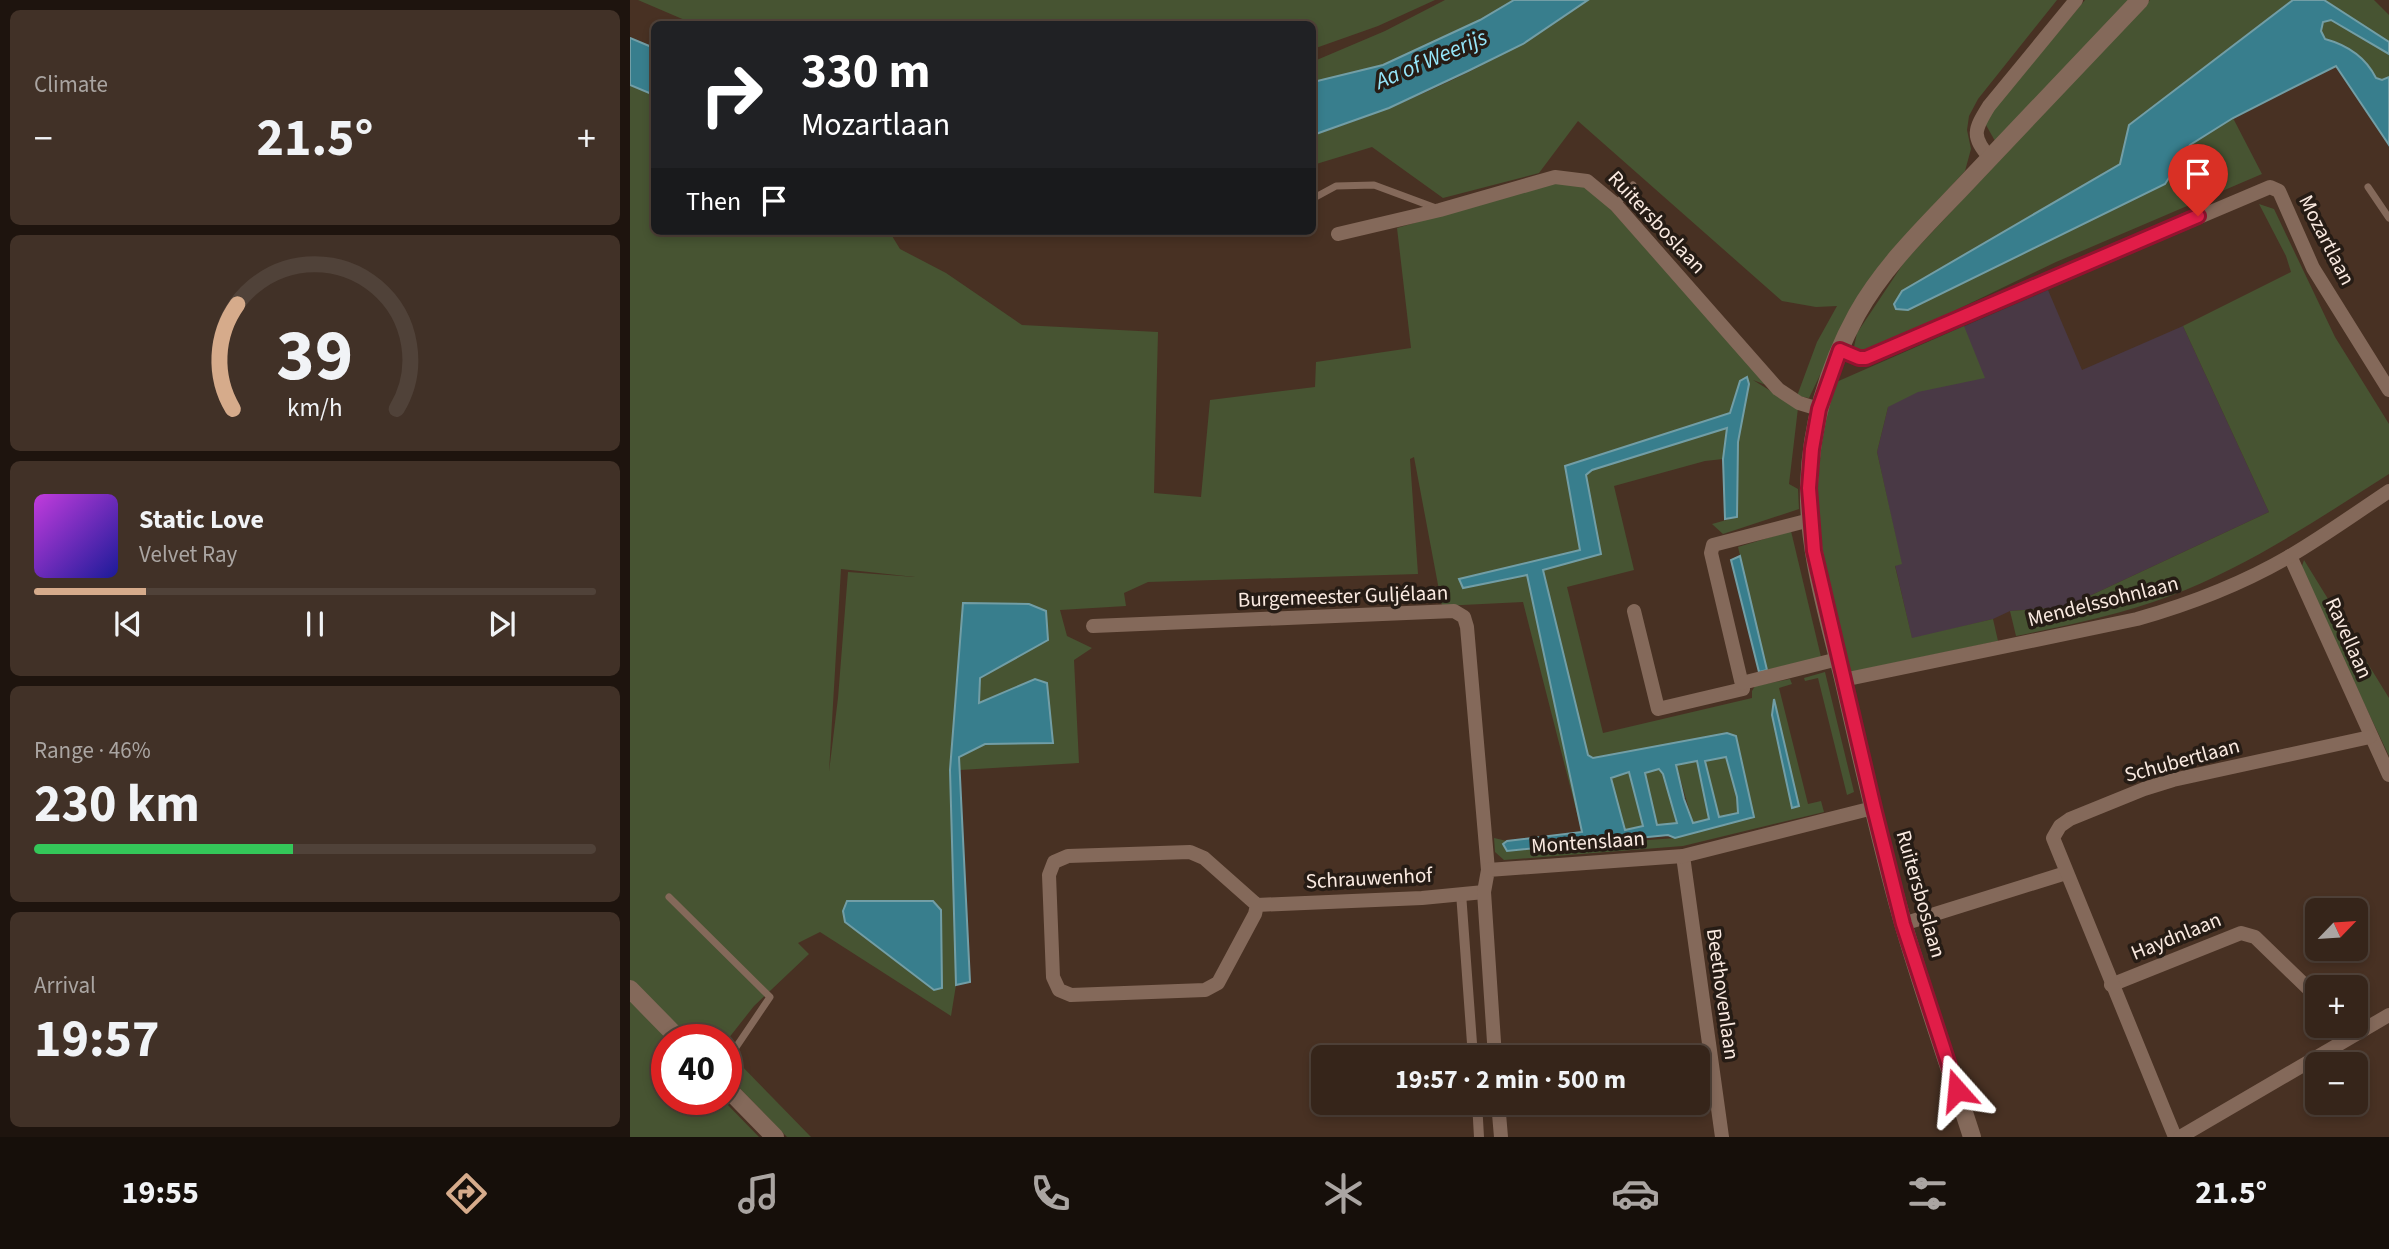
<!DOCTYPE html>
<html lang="en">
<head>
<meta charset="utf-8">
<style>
	:root { --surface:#36251a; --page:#413127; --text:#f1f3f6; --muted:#aaa5a2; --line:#504239; --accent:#d6ab8b }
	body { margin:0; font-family:"Source Sans 3",sans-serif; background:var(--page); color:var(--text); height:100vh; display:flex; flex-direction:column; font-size:26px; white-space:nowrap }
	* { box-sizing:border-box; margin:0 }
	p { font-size:23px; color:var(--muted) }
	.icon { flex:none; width:38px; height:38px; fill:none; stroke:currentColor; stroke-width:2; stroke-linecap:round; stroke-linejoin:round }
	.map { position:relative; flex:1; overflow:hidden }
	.sheet { display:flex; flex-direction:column; gap:10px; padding:10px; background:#1e140e; width:630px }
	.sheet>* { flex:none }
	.guide { position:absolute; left:21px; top:21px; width:665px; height:214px; border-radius:10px; box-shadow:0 4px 10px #0003,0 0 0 2px var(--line); background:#202124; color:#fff; overflow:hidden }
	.needle { width:46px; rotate:65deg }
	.buttons { position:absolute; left:1675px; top:898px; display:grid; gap:14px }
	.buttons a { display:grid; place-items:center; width:63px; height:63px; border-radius:10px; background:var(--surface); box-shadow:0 4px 10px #0003,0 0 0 2px var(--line); font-size:35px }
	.speed { position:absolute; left:21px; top:1024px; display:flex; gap:14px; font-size:35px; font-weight:700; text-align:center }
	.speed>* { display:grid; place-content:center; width:91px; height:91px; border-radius:50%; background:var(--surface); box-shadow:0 4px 10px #0003,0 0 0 2px var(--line); line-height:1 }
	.speed .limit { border:10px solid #d22; background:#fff; color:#111 }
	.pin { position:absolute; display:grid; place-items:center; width:60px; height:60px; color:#fff; margin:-72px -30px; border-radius:50% 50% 50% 0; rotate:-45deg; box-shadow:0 0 7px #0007 }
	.pin .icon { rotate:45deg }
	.me { position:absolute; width:77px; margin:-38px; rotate:342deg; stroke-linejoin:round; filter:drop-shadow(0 0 5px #0008) }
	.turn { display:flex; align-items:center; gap:24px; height:147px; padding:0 35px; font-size:32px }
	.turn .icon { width:91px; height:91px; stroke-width:2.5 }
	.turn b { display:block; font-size:49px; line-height:60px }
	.then { display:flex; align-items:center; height:66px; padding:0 35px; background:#0003; gap:14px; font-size:26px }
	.big { font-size:52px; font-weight:700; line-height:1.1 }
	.sheet .card { flex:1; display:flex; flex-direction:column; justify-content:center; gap:10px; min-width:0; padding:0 24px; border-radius:10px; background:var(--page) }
	.sheet .dial { align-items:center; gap:0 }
	.dial svg { height:182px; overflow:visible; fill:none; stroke:var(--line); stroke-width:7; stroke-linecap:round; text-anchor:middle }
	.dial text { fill:var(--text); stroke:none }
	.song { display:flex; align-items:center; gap:21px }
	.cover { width:84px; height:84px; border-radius:10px; background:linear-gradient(135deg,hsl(290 70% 55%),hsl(240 70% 35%)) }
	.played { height:7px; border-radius:4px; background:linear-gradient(90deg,var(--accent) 20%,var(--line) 20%) }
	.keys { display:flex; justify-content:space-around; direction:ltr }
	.heat { display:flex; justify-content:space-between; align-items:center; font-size:38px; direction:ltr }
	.charge { height:10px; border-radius:5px; background:linear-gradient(90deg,#34c759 46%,var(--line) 0) }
	.trip { position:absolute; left:681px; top:1045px; width:399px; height:70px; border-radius:10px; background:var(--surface); box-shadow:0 4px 10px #0003,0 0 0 2px var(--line); font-weight:700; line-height:70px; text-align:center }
	.tabs { display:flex; height:112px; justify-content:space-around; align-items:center; background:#160f0a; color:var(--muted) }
	.tabs .icon { width:49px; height:49px }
	.tabs .on { color:var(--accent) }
	.tabs b { font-size:32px; color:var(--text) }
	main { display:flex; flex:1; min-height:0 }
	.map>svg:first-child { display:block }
	.industrial { fill:#493945 }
	.green { fill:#475432; fill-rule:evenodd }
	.water { fill:#387e8d; stroke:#729ea6; stroke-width:2; fill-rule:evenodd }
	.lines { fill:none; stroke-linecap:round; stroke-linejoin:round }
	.service { stroke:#84695a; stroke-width:7 }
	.pedestrian { stroke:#84695a; stroke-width:10 }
	.minor { stroke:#84695a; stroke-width:14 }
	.tertiary { stroke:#84695a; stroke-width:18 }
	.route-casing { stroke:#92132f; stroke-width:18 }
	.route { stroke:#e11d48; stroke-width:12 }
	.labels { text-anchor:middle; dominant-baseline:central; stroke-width:7; stroke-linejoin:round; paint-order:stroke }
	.street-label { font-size:21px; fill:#faeae1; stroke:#261c15 }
	.water-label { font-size:23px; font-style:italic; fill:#96e6fa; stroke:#261c15 }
</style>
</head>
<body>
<main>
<section class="sheet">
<div class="card"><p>Climate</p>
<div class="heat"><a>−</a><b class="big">21.5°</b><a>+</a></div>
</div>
<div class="card dial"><svg viewBox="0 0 100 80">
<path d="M14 69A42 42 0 1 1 86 69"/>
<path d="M14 69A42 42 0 0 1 16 23" stroke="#d6ab8b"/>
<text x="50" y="56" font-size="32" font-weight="700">39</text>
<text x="50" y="72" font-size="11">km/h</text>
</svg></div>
<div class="card">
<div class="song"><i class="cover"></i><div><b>Static Love</b><p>Velvet Ray</p></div></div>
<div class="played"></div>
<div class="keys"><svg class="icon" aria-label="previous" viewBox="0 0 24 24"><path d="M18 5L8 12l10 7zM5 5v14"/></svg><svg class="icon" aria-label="pause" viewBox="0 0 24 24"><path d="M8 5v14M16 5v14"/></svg><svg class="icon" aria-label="next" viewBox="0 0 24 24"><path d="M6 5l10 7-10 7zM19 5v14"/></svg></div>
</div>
<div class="card"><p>Range · 46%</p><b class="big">230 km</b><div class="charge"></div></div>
<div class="card"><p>Arrival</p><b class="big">19:57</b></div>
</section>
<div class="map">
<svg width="1759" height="1137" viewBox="0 0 1759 1137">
	<rect width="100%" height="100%" fill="#483123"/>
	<!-- industrial -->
	<polygon class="industrial" points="1418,290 1452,370 1553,326 1639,512 1436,607 1380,611 1363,619 1282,639 1265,565 1271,563 1247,452 1258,407 1321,332"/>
	<!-- green -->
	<g class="green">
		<polygon points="8,0 805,0 748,26 683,49 682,24 64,24"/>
		<polygon points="815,0 884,0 850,20 753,65 683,82 682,62 755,31"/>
		<path d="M958 0H1427L1348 99 1339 116 1337 130 1341 149 1335 171 1290 220 1223 306 1179 398 1167 396 1187 342 1207 306 1186 307 1152 301 948 121 909 173 813 198 742 147 683 165V135C754 113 825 81 890 45 914 32 936 15 958 0Z"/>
		<polygon points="1455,0 1499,0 1365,141 1356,125 1357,117"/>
		<polygon points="1520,0 1663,0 1499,125 1490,164 1272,291 1278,310 1535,184 1560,145 1603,118 1632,174 1426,262 1235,354 1224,347 1227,333 1275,261"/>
		<polygon points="1694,0 1744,0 1759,15 1759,42"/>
		<path d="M1701 20 1759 54V77L1752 80 1746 78C1736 58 1717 45 1695 39L1691 31 1693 21Z"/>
		<path d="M0 85 24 95V231H259L270 249 316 273 392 325 528 332 524 493 571 497 580 400 685 387 686 362 781 348 767 228 925 182H943L964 191 1141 387 1123 380 1168 408 1159 484 1168 489 1169 509 1093 534 1082 524 1107 517 1108 442 1119 384 1110 381 1101 413 935 466 950 550 829 579 833 588 897 575 952 833 893 602 812 606 784 457 780 459 788 574 518 582 494 593 496 606 430 610 437 636 462 648 444 660 449 763 330 770 329 757 355 744 377 742 405 679 349 704 350 678 418 640 333 603 320 770 326 985 321 1016 190 932 168 943 179 954 124 1006 98 1039 89 1031 86 1039 37 1040V1099H92L129 1137H0ZM211 569 285 577 218 572 208 698 199 772Z"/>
		<path d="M1629 204 1644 209 1705 337 1759 424V474C1688 519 1619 566 1540 596 1490 615 1438 625 1386 636L1380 611 1436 607 1639 512 1553 326 1661 272 1656 256Z"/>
		<path d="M1334 326 1355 378 1288 392 1258 407 1247 452 1272 564 1265 566 1282 638 1363 619 1368 641 1221 672C1207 617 1182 544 1185 488 1187 452 1197 418 1204 383Z"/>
		<polygon points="1098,427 1093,459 1075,461 984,486 1004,570 937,587 973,733 1122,698 1122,691 1125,686 1160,679 1162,684 1149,688 1178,804 1191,801 1194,812 1053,846 874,860 865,852 864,838 877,841 873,844 877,851 1045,838 1124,816 1106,736 1097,733 963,758 958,755 912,569 971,554 956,475 962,469"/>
		<polygon points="1161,531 1191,657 1137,670 1108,547"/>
		<polygon points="1674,560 1759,698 1759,756 1674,577 1672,566"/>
		<polygon points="1195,672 1224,792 1217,795 1188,678 1175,681 1174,678"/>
		<polygon points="1096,757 1107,797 1108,813 1089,817 1075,761"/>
		<polygon points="1067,760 1080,820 1063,823 1046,764"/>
		<polygon points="1029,769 1033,773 1047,823 1027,826 1015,772"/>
		<polygon points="999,772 1013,827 995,830 981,777"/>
		<polygon points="104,1058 181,1137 157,1137 96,1074 96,1068"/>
	</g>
	<!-- water -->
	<g class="water">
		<polygon points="884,0 958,0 893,44 838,71 759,108 683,135 683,82 753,65 850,20"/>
		<path d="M1663 0H1694L1759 42V54L1701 20 1693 22 1691 31 1695 39C1717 45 1736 58 1746 78L1752 80 1759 77V145L1706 66 1603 118 1560 145 1535 184 1278 310 1266 309 1264 304 1272 291 1490 164 1499 125Z"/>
		<polygon points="0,38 24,48 24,95 0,85"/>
		<path d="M1117 377 1119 384 1108 442 1107 517 1095 519 1093 459 1097 428 962 470 956 475 971 554 913 570 958 755 963 758 1097 733 1106 736 1124 817 1045 838 1038 835 877 851 873 844 877 841 952 832 897 575 833 588 829 579 950 550 935 466 1100 413 1110 381ZM1096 757 1107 797 1108 813 1089 817 1075 761ZM1067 761 1079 819 1063 823 1054 799 1046 765ZM1029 769 1033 774 1047 823 1027 825 1015 773ZM999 772 1013 826 995 830 981 778Z"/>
		<polygon points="1110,556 1137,670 1129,672 1101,560"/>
		<polygon points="333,603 399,604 416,611 418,640 350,678 349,703 405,679 417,683 423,743 355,744 329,757 340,982 326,985 320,770"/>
		<polygon points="1144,699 1169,806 1162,808 1142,715"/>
		<polygon points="217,901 303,901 311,910 312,988 304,990 215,922 213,911"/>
	</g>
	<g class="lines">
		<!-- service -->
		<g class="service">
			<polyline points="1738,187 1759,218"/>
			<polyline points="682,199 706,186 744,185 806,208"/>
			<polyline points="986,205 1003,185"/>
			<polyline points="39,897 140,997 96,1062"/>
		</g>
		<!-- pedestrian -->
		<g class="pedestrian">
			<polyline points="831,893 843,1057"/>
			<polyline points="847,1102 849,1137"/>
		</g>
		<!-- minor -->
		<g class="minor">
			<path d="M1360 158C1341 136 1344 130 1359 106L1446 0"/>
			<polyline points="708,234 810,210 925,177 957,181 986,205 1148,389 1169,403 1189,409"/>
			<polyline points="1210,350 1229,358 1236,358 1640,187 1649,191 1683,268 1759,390"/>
			<polyline points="1660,556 1759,775"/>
			<polyline points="1004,611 1028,709 1113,689 1081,553 1083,545 1180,520"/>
			<polyline points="463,626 824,611 834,617 837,627 858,870"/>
			<path d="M1213 680 1507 619C1560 604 1612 584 1660 556 1694 536 1726 513 1759 491"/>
			<polyline points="1112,683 1208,659"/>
			<polyline points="1053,856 1092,1137"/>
			<polyline points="627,905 625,914 588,983 575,990 441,995 429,990 423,977 419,875 424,862 438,856 560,852 574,858 627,905 792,898 854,892"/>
			<polyline points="1273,924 1436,873"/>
			<polyline points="1481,985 1611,933 1625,937 1687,997"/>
			<polyline points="865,1057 854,892 858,870 1053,856 1243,808"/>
			<polyline points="868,1102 871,1137"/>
			<polyline points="1545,1137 1423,838 1430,826 1440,819 1514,789 1543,780 1740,737"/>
			<polyline points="1550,1137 1759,1015"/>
		</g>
		<!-- tertiary -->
		<g class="tertiary">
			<polyline points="0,989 50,1040"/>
			<polyline points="96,1087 145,1137"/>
			<path d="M1342 1137C1319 1066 1294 995 1273 923 1251 846 1233 766 1215 687 1200 622 1177 553 1179 485 1181 425 1198 367 1227 314 1256 262 1302 220 1342 177 1398 118 1454 59 1510 0"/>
		</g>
	</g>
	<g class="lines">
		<!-- route casing -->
		<g class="route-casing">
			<polyline id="route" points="1327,1090 1273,924 1244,808 1184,551 1179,488 1182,449 1189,409 1210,350 1229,358 1236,358 1568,216"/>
		</g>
		<!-- route -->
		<use href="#route" class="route"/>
	</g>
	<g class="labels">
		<!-- street labels -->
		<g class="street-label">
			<text transform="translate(1027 222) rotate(47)">Ruitersboslaan</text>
			<text transform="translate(1697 240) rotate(63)">Mozartlaan</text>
			<text transform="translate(713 596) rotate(-2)">Burgemeester Guljélaan</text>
			<text transform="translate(1473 601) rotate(-14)">Mendelssohnlaan</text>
			<text transform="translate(1719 638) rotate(66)">Ravellaan</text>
			<text transform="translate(1552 760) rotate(-15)">Schubertlaan</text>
			<text transform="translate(958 842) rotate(-4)">Montenslaan</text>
			<text transform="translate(739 878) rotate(-3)">Schrauwenhof</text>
			<text transform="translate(1291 894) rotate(74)">Ruitersboslaan</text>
			<text transform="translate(1546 936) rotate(-22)">Haydnlaan</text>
			<text transform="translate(1093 994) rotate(82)">Beethovenlaan</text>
		</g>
		<!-- water labels -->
		<g class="water-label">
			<text transform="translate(801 59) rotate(-23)">Aa of Weerijs</text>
		</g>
	</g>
</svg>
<div class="buttons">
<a><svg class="needle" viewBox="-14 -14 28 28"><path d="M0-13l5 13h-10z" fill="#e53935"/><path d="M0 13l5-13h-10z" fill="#aaa5a2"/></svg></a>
<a>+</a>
<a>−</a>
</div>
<div class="speed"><div class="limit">40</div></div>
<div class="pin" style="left:1568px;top:216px;background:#d93025"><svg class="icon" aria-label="arrive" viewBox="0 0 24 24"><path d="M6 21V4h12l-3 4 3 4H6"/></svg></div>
<svg class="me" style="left:1327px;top:1090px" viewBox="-20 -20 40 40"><path d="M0-17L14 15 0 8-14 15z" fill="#e11d48" stroke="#fff" stroke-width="4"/></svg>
<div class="trip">19:57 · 2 min · 500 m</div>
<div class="guide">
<div class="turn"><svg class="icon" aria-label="right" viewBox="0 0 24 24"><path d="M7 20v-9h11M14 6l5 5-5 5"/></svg><div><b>330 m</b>Mozartlaan</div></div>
<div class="then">Then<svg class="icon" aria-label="arrive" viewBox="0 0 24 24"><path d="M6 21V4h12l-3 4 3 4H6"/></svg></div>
</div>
</div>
</main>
<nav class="tabs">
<b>19:55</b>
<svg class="icon on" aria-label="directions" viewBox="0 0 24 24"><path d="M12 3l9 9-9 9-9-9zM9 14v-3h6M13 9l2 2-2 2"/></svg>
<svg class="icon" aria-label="music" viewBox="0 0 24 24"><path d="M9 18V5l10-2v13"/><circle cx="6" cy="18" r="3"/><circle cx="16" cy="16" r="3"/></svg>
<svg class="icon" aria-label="phone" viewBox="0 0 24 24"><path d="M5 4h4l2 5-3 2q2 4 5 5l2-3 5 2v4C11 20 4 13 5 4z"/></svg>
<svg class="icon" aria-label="climate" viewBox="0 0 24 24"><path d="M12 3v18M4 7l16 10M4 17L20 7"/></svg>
<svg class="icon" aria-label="car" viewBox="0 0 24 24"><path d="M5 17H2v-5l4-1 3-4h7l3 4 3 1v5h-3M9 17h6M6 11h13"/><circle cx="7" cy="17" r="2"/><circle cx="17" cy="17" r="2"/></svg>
<svg class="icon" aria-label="filters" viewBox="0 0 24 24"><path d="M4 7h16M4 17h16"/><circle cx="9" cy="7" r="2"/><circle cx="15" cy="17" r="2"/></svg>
<b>21.5°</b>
</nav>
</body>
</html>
